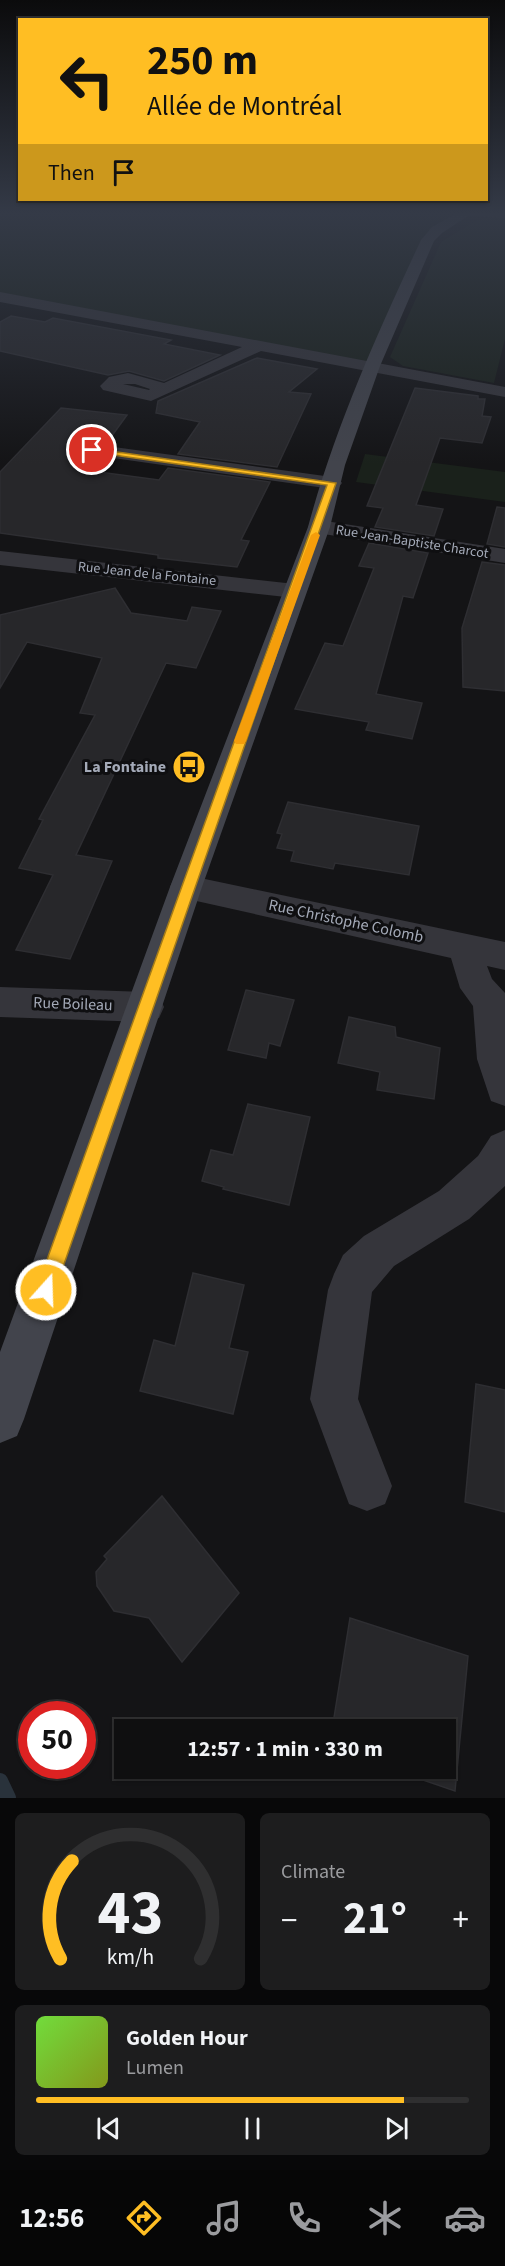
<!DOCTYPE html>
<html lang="en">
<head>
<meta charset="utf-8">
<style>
	:root { --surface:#0f0f10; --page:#1d1d1e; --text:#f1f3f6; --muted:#9b9c9f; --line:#2f2f30; --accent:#ffbe23 }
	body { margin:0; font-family:"Source Sans 3",sans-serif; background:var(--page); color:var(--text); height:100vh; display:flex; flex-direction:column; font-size:22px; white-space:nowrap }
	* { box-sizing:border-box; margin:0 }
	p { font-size:20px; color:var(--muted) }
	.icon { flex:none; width:33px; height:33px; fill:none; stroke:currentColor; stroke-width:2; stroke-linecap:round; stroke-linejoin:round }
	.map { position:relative; height:1798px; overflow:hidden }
	.panel { display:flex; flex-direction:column; gap:15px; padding:15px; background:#080809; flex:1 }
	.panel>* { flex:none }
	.guide { position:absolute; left:18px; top:18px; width:470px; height:183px; border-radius:0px; box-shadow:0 2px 4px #0004,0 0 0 2px var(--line); background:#ffbe23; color:#111; overflow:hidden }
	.speed { position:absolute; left:18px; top:1701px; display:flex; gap:12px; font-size:30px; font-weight:700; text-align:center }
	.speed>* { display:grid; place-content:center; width:78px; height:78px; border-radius:50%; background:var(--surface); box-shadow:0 2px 4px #0004,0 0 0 2px var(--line); line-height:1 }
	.speed .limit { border:9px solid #d22; background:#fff; color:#111 }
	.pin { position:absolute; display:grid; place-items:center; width:51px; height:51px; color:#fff; margin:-26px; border:3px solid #fff; border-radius:50%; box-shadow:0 2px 6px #0007 }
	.me { position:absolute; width:66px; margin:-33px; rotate:20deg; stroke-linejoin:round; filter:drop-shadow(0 0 4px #0008) }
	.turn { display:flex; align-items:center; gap:21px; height:126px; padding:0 30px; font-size:27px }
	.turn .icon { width:78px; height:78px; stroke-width:2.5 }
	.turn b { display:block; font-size:42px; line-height:51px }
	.then { display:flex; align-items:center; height:57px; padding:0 30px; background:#0003; gap:12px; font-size:22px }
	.big { font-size:45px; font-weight:700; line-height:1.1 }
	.panel .card { flex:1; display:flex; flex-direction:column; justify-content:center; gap:9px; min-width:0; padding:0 21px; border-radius:9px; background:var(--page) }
	.panel .dial { align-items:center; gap:0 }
	.dial svg { height:156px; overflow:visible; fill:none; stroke:var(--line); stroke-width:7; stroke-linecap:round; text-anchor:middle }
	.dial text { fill:var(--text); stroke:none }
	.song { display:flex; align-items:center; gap:18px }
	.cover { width:72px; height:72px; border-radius:9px; background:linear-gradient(135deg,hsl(100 70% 55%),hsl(70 70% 35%)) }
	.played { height:6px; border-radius:3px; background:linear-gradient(90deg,var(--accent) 85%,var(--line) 85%) }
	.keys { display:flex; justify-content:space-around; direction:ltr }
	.heat { display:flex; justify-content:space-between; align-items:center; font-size:33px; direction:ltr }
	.panel .tiles { flex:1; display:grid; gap:15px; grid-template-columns:1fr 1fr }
	.card:last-child { grid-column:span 2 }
	.trip { position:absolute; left:114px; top:1719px; width:342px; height:60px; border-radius:0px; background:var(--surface); box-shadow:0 2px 4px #0004,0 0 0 2px var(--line); font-weight:700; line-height:60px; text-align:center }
	.tabs { display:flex; height:96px; justify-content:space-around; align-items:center; background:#060606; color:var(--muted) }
	.tabs .icon { width:42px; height:42px }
	.tabs .on { color:var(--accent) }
	.tabs b { font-size:27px; color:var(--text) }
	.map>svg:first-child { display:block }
	.green { fill:#1a211b }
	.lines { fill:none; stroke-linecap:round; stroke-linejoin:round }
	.stream { stroke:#29323b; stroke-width:16 }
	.building { fill:#27272a; stroke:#2e2e32; stroke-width:1.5 }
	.street { fill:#35353b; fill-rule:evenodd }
	.secondary { fill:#42444c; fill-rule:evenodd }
	.route { fill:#ffbe23; stroke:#a67c17; stroke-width:1.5 }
	.slow { fill:#f59e0b }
	.labels { text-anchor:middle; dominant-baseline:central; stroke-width:6; stroke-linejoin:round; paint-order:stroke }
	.far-street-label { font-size:14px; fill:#a4aab8; stroke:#0f0f11 }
	.poi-label { font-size:16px; font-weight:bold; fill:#a4aab8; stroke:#0f0f11; text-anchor:end }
	.street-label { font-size:16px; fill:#a4aab8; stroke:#0f0f11 }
</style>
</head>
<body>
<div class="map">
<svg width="505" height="1798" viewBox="0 0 505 1798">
	<rect width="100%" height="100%" fill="#141416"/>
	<!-- green -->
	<g class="green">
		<polygon points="0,212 453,212 437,230 371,366 0,297"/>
		<polygon points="505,217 505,339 494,383 403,366 390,357 441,242 479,219"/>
		<polygon points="365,454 505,472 505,502 356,482"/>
	</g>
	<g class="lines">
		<!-- stream -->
		<polyline class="stream" points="0,1781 8,1798"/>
	</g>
	<!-- building -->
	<g class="building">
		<polygon points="11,316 45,322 53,318 171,340 164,344 220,355 164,381 129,371 108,375 0,351 0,322"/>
		<polygon points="257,358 317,369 289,392 311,394 277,467 178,454 200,422 156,413 158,401"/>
		<polygon points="415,388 478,396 478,399 485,399 482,416 491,417 482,443 440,438 416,505 443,509 434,536 375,527 383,508 367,506"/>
		<polygon points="61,408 127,415 106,444 91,442 80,450 85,456 96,458 90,466 103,468 99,472 159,480 168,468 270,482 241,540 249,541 237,567 158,558 158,555 0,533 0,472"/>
		<polygon points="497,507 505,508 505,547 487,544"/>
		<polygon points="369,543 428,553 413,598 403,596 376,694 422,703 412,739 366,730 369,722 295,709 325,643 343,646 374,568 359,566"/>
		<polygon points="482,562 505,565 505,691 463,687 462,628"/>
		<polygon points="115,588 131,613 187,621 192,607 221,611 196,668 166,663 76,855 112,861 70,959 16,950 53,875 19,868 43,820 39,819 95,715 80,713 102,658 27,642 0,688 0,615"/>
		<polygon points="288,802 419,826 409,875 335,863 333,869 291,861 294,851 277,848 282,834 277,833"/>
		<polygon points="246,990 294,1000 280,1046 269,1043 266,1058 228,1050"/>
		<polygon points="349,1017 395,1027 396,1037 440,1048 434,1099 377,1090 380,1072 338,1063"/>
		<polygon points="248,1104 310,1117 289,1205 223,1189 224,1187 202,1181 211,1150 233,1155"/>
		<polygon points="193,1273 244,1285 229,1348 248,1352 233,1414 140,1391 154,1340 175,1346"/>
		<polygon points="476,1384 505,1390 505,1512 465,1502"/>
		<polygon points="162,1496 239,1593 182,1662 149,1618 114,1611 97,1586 96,1572 107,1559 104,1556"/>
		<polygon points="350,1618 468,1656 455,1791 391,1769 446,1768 446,1730 332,1730"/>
	</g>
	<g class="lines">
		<!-- street -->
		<g class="street">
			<polygon points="464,212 505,212 505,218 470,216"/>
			<path d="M0 292 505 387V397L261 351 151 401 103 390 100 386 109 377 128 373 164 383 242 347 0 302ZM123 384H135L150 389 149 390Z"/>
			<polygon points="92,444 332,477 339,479 342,483 339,487 332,489 85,454 82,450"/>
			<polygon points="319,520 505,549 505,563 311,532 308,527 311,522"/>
			<polygon points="0,551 295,584 303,586 307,591 303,596 295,598 0,565"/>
			<polygon points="186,875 505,942 505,970 487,966 492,979 505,993 505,1106 491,1101 477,1059 473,1006 460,988 451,958 174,896 170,887 174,878"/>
			<polygon points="0,987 146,992 159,996 164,1007 159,1018 146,1022 0,1017"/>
			<polygon points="505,1130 505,1186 469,1219 394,1266 372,1292 358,1399 392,1486 385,1504 367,1511 349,1504 310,1399 328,1290 334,1274 343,1255 364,1236 439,1191 478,1156 491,1136"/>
		</g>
		<!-- secondary -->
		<path class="secondary" d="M459 212H474L442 233 434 241 380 366 345 465 330 527 202 887 24 1419 17 1436 0 1443V1352L170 887 308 527C335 427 377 334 421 240L432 227Z"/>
	</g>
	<!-- sky -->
	<linearGradient id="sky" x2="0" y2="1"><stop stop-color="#0b0b0c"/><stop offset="0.46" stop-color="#343a47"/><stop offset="1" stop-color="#343a47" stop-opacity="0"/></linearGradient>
	<rect width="505" height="464" fill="url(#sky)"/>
	<!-- route -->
	<polygon class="route" points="89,448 336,483 55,1290 52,1297 46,1299 39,1297 36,1290 327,485 92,452"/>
	<!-- slow -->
	<polygon class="slow" points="316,532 320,535 246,741 244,744 236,744 234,741 311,535"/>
	<!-- icons -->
	<defs>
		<g id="bus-disc" transform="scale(1.725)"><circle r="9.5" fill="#ffbe23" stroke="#0f0f11"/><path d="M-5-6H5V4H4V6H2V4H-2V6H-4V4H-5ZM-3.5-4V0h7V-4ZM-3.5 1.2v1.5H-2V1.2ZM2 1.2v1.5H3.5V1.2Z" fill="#111"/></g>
	</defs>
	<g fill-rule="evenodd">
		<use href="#bus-disc" x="189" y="767"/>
	</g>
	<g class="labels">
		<!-- far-street labels -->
		<g class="far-street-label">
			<text transform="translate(412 542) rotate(9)">Rue Jean-Baptiste Charcot</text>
			<text transform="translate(147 574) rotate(6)">Rue Jean de la Fontaine</text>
		</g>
		<!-- poi labels -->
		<g class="poi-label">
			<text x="166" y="767">La Fontaine</text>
		</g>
		<!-- street labels -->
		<g class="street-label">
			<text transform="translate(346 921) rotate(12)">Rue Christophe Colomb</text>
			<text transform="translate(73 1004) rotate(2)">Rue Boileau</text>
		</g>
	</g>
</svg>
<div class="speed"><div class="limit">50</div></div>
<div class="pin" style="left:92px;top:450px;background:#d93025"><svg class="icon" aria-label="arrive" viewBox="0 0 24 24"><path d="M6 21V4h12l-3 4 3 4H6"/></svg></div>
<svg class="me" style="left:46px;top:1290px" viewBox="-20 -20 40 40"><circle r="17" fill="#ffbe23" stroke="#fff" stroke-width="3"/><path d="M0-11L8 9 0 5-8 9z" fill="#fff"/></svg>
<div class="trip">12:57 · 1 min · 330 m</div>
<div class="guide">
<div class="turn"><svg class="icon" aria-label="left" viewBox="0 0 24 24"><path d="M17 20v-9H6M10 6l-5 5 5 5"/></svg><div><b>250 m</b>Allée de Montréal</div></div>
<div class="then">Then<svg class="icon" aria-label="arrive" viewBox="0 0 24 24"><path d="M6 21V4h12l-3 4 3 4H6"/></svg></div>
</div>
</div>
<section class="panel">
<div class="tiles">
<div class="card dial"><svg viewBox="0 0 100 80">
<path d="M14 69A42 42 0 1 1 86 69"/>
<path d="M14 69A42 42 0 0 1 20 19" stroke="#ffbe23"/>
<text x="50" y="56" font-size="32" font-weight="700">43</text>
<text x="50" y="72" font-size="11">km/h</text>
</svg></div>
<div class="card"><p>Climate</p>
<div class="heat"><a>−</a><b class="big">21°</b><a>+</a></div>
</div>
<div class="card">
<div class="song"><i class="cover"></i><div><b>Golden Hour</b><p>Lumen</p></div></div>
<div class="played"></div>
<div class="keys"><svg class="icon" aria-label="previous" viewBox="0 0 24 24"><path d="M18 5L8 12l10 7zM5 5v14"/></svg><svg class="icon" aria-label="pause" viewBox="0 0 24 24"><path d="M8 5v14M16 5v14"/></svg><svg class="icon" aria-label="next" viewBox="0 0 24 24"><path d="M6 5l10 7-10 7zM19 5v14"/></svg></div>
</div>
</div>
</section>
<nav class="tabs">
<b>12:56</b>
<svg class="icon on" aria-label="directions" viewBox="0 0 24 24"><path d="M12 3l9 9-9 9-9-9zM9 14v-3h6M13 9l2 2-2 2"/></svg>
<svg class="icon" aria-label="music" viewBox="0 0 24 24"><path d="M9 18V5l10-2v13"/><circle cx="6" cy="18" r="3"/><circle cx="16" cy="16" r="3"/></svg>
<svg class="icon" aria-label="phone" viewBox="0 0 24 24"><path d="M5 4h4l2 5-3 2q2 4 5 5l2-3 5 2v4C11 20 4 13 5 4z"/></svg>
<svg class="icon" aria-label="climate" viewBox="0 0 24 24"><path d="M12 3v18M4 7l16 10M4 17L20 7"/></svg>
<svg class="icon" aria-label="car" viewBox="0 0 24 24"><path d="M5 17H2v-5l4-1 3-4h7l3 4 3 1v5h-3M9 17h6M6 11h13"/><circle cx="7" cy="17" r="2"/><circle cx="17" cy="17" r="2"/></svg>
</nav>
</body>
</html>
